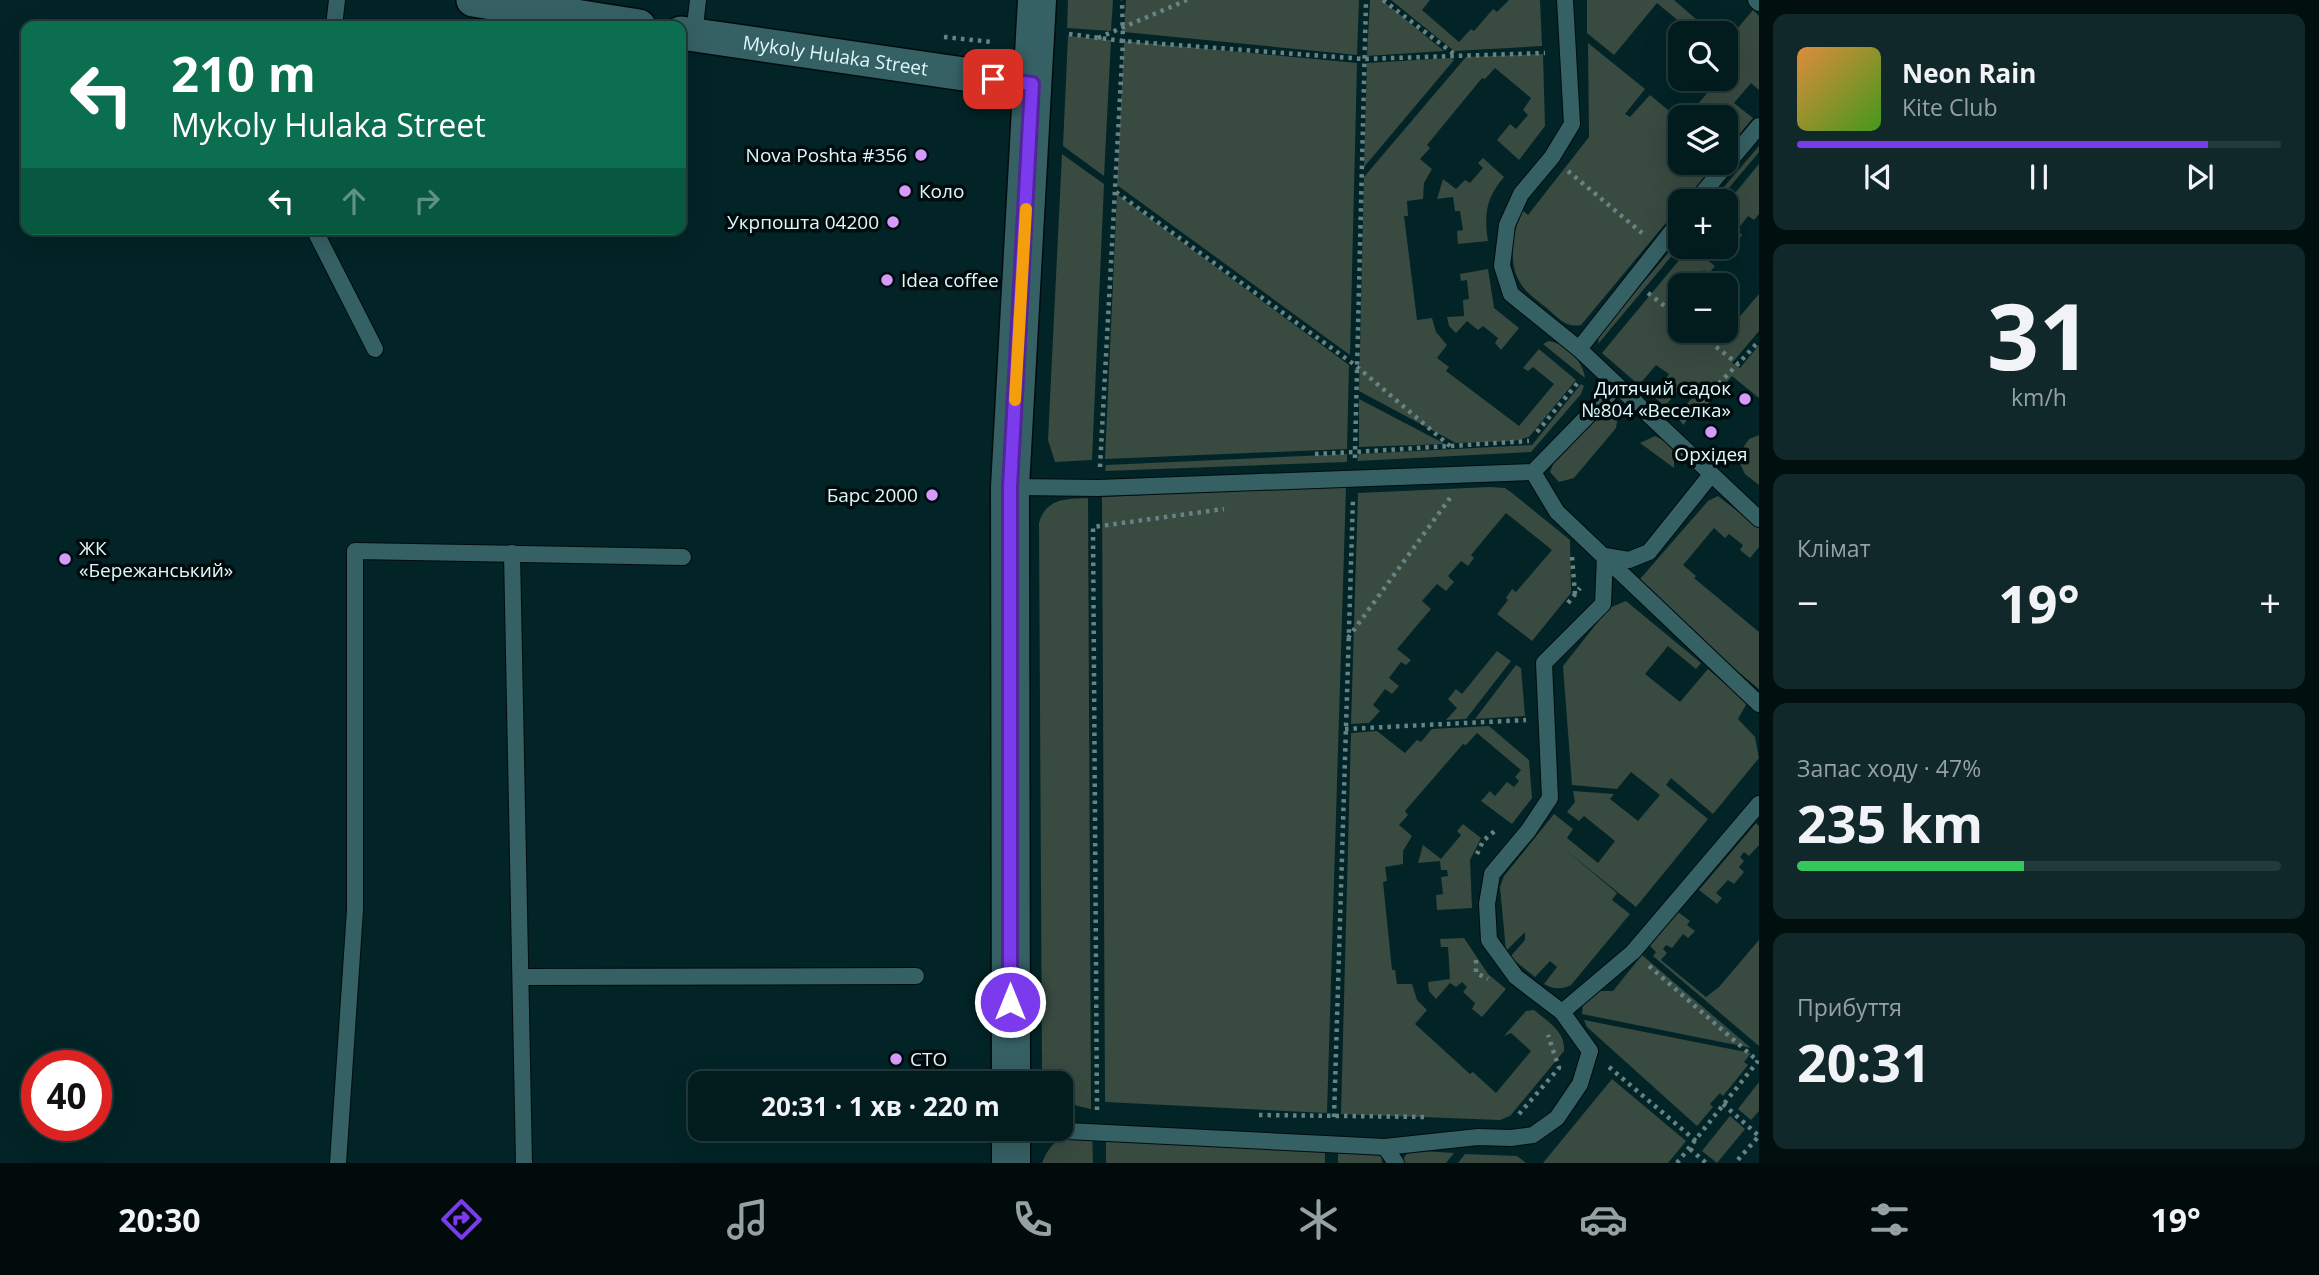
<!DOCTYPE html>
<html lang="uk">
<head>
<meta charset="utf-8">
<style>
	:root { --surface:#021b1c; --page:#102829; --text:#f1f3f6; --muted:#96a1a3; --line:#23393b; --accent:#7c3aed }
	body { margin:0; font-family:"Open Sans",sans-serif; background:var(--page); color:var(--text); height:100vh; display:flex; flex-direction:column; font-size:26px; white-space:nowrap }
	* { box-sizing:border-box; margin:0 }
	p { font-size:23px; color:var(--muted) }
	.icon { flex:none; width:38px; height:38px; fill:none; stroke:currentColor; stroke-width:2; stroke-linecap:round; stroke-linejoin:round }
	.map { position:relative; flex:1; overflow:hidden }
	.sheet { display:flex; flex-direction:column; gap:14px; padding:14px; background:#010f0f; width:560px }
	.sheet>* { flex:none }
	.guide { position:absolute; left:21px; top:21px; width:665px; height:214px; border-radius:14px; box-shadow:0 7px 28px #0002,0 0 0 2px var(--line); background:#0b6e4f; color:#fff; overflow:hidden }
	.fabs { position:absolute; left:1668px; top:21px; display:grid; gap:14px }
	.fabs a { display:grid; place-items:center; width:70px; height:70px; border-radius:14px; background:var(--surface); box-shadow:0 7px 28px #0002,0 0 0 2px var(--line); font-size:35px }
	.speed { position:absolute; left:21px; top:1050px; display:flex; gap:14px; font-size:35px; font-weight:700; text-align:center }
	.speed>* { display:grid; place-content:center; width:91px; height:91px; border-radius:50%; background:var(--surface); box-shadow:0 7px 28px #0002,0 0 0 2px var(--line); line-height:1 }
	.speed .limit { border:10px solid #d22; background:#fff; color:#111 }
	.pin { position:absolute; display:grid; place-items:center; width:60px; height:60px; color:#fff; margin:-30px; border-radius:14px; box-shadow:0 4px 10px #0006 }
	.me { position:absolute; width:77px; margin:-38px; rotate:0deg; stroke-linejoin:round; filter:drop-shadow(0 0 5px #0008) }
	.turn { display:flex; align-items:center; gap:24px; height:147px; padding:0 35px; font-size:32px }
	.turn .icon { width:91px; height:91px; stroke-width:2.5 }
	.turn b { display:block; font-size:49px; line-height:60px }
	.lanes { display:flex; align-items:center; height:66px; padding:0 35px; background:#0003; justify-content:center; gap:35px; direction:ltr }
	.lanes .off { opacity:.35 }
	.big { font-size:52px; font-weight:700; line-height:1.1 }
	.sheet .tile { flex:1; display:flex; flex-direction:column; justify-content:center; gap:10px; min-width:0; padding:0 24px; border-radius:14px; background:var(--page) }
	.sheet .dial { align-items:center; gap:0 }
	.dial b { font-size:91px; line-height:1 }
	.song { display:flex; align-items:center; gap:21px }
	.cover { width:84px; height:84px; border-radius:10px; background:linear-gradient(135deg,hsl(30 70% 55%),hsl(100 70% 35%)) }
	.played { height:7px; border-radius:4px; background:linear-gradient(90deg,var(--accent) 85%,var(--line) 85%) }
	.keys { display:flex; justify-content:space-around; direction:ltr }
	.heat { display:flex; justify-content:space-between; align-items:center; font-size:38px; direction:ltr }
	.charge { height:10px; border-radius:5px; background:linear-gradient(90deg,#34c759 47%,var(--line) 0) }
	.trip { position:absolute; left:688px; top:1071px; width:385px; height:70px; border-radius:14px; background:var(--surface); box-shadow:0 7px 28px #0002,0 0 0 2px var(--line); font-weight:700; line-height:70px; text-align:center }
	.dock { display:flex; height:112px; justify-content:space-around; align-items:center; background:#010b0b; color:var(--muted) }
	.dock .icon { width:49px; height:49px }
	.dock .on { color:var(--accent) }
	.dock b { font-size:32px; color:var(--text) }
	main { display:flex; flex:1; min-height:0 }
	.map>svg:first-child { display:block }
	.green { fill:#394a40 }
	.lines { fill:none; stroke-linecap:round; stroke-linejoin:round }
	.service-casing { stroke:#000c0e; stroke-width:18 }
	.minor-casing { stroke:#000c0e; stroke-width:36 }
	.tertiary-casing { stroke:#000c0e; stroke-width:41 }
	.path { stroke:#668385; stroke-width:4.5; stroke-dasharray:3.5 5; stroke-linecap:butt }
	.service { stroke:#356064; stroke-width:16 }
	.minor { stroke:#356064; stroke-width:33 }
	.tertiary { stroke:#356064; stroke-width:38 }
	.route-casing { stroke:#51269a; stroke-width:18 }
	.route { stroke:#7c3aed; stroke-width:12 }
	.slow { stroke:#f59e0b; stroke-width:12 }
	.poi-dot { fill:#d69bfa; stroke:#000b0d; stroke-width:2.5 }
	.labels { text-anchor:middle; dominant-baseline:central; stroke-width:7; stroke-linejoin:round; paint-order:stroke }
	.street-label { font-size:19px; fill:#e1f8fa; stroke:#000b0d }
	.poi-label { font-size:19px; fill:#e1f8fa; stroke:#000b0d; text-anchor:end }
</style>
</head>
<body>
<main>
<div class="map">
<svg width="1759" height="1163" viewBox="0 0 1759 1163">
	<rect width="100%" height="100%" fill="#022426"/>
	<!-- green -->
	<g class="green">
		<polygon points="1068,0 1113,0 1111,31 1067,28"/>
		<polygon points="1126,0 1359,0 1357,55 1124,32"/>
		<polygon points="1370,0 1382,0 1444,51 1367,56"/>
		<polygon points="1391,0 1430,0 1422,10 1459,42 1471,29 1474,31 1493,9 1497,12 1509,0 1540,0 1542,46 1454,51"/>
		<polygon points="1587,0 1674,0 1712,33 1693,33 1657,3 1614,55 1587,33"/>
		<polygon points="1753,10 1759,16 1759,90 1751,83 1734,103 1753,118 1726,150 1726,117 1687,117 1719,79 1726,79 1726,71 1730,65 1726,60 1726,42"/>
		<polygon points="1068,36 1111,40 1104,176 1063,146"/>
		<polygon points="1124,41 1357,63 1350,355 1117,185"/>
		<path d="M1588 43 1645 89 1625 114 1630 117 1650 95 1680 120V163H1716L1684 201H1680V206L1581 325C1567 328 1559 319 1549 310 1540 302 1527 294 1521 284 1507 264 1513 231 1522 210L1528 215 1589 137Z"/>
		<polygon points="1543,54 1545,126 1519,160 1497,140 1510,124 1516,129 1528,115 1523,110 1531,98 1495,68 1485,79 1482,78 1427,145 1430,148 1420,159 1432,169 1424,183 1423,199 1407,201 1408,216 1404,216 1417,320 1432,318 1436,332 1447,345 1437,358 1449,367 1446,371 1519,426 1554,384 1533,367 1528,371 1523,368 1539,349 1576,380 1529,437 1514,441 1456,443 1359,391 1364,177 1466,57"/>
		<polygon points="1450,58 1454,60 1364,167 1367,63"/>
		<polygon points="1759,146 1759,152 1718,201 1712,201"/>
		<polygon points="1062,154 1104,184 1092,460 1055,462 1048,440"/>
		<path d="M1483 158 1504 177C1486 198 1484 214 1488 241L1458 244 1457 231 1463 230 1460 211H1455L1453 197 1437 199 1443 179 1456 189 1465 180 1470 183 1483 168 1478 163Z"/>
		<polygon points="1759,164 1759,214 1754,220 1748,216 1737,230 1742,235 1739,239 1726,228 1726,204"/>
		<polygon points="1117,194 1349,365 1347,449 1105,459"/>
		<polygon points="1680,239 1680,246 1598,344 1599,335"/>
		<polygon points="1690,247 1715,266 1709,273 1704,270 1693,282 1695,285 1680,285 1680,331 1726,331 1732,318 1736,321 1759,294 1759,331 1732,363 1740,368 1759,345 1759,398 1732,376 1707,405 1703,402 1683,425 1677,416 1696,393 1684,384 1665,406 1653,396 1669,374 1656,365 1639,385 1602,353"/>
		<polygon points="1488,269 1494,308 1519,328 1501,350 1495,343 1498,338 1483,326 1478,330 1467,321 1456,333 1449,326 1447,317 1464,316 1463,300 1469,299 1467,280 1461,281 1460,274"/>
		<path d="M1549 341C1566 344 1583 361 1585 378L1543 344Z"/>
		<polygon points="1581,384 1584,386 1581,394 1531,452 1357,461 1359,454 1532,445"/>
		<polygon points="1359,399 1445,444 1359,447"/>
		<polygon points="1608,408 1618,416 1616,428 1574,478 1559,482 1550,472 1555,459 1597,411"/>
		<polygon points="1759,435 1759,485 1745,474 1737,457 1749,439"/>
		<polygon points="1655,436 1674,446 1674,468 1640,443"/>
		<polygon points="1347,454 1347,462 1105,471 1106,465"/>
		<polygon points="1346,486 1327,1113 1105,1102 1102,497"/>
		<polygon points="1490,487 1505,488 1512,493 1570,540 1571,593 1532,641 1497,614 1508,600 1506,598 1512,589 1516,592 1552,550 1506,513 1471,555 1474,558 1468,566 1461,561 1448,576 1454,582 1446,591 1437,584 1422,601 1431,609 1397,649 1411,660 1406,665 1401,662 1389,678 1399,686 1392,694 1385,689 1373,705 1380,711 1369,723 1351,724 1358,493"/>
		<polygon points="1718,496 1759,528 1759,547 1750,558 1740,550 1743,545 1729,534 1725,538 1714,528 1683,565 1696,576 1694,578 1759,632 1759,689 1634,586 1708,501"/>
		<path d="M1088 498 1091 1109 1077 1106 1061 1093 1060 1083H1052L1042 1071 1039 523C1046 498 1066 499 1088 498Z"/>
		<path d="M1626 601 1701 663 1696 669 1668 646 1645 674 1680 702 1708 669 1747 703 1738 719 1755 737 1759 758 1713 814 1671 778 1666 785 1708 819 1636 907 1562 847 1617 893 1612 900 1630 914 1571 985C1562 990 1553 989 1544 984L1557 967 1550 961 1535 977 1510 957 1525 940V932L1506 951 1500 887 1504 876 1554 814 1573 829 1567 838 1598 863 1615 841 1584 816 1579 821 1567 812 1575 802 1573 791 1614 794 1610 799 1638 821 1660 795 1631 772 1617 789 1572 785 1563 666 1609 608Z"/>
		<polygon points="1497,651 1511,661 1466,719 1446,720 1457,708 1448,699 1456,689 1462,694"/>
		<polygon points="1516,665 1521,668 1525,716 1475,719"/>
		<path d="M1489 726 1529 760 1532 798 1512 824 1481 801 1490 791 1495 796 1507 782 1514 787 1519 781 1515 777 1521 770 1477 733 1466 745 1463 744 1405 811 1408 815 1399 825 1412 836 1403 851V864L1385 867 1387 881 1383 882 1392 970H1395L1397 984H1412L1417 1000 1427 1010 1415 1024 1470 1074 1473 1072 1496 1093 1531 1051 1511 1033 1504 1036 1526 1011 1534 1010C1547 1021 1566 1032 1564 1051L1510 1116 1500 1120 1341 1114 1351 733 1377 731 1405 753 1417 740 1421 742 1432 729Z"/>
		<polygon points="1756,823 1759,826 1759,845 1749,856 1744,852 1740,857 1744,861 1739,867 1744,872 1734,884 1728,880 1716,893 1722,898 1717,904 1699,890"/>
		<polygon points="1463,824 1481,838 1470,860 1472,908 1437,910 1436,895 1443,894 1441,877 1448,876 1447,870 1441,870 1440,861 1418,863 1423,845 1441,859 1461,835 1457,831"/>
		<polygon points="1678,912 1690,921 1687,925 1695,931 1688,938 1683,934 1672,948 1666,945 1663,949 1667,953 1661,960 1706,997 1719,987 1759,940 1759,1046 1653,956 1656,952 1650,946"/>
		<polygon points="1464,938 1488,974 1506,989 1482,1017 1472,1009 1475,1003 1463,992 1467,987 1462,982 1456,987 1450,983 1436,999 1429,991 1428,982 1450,979 1448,947 1441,947 1440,939"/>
		<polygon points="1642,955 1751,1048 1582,1014 1583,1004 1594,991 1613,991"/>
		<polygon points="1584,1020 1751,1053 1744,1062 1748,1065 1723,1096 1720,1093 1710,1104 1713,1107 1697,1126 1587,1027"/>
		<polygon points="1612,1079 1686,1141 1668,1163 1543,1163"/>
		<polygon points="1759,1082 1759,1111 1751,1120 1738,1109"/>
		<polygon points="1730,1116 1745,1129 1717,1163 1702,1151"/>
		<path d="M1092 1130 1093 1163H1042C1052 1137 1067 1135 1092 1130Z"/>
		<polygon points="1106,1140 1325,1150 1325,1163 1106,1163"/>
		<polygon points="1338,1150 1381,1153 1382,1163 1338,1163"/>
		<polygon points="1409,1150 1454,1153 1446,1163 1401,1163"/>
		<polygon points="1465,1154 1517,1156 1526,1163 1458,1163"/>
	</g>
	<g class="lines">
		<!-- service casing -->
		<g class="service-casing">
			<g id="service">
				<polyline points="1565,0 1572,124 1552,157 1521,194 1507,225 1502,266 1511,294 1579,349"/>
				<polyline points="1756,0 1759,3"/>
				<polyline points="334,26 337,0"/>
				<polyline points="694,34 698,0"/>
				<polyline points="1696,201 1759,126"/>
				<polyline points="1680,221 1579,349 1759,519"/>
				<polyline points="314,229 375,349"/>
				<polyline points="1533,472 1557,512 1759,704"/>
				<polyline points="1010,487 1098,488 1533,472 1617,386"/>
				<polyline points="512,553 524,1163"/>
				<polyline points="521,977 916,976"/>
				<polyline points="1562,1012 1633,952 1759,804"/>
				<polyline points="1027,1129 1385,1147 1478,1137 1511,1138 1533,1135 1557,1118 1580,1084 1590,1051 1562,1012 1516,977 1489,940 1487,904 1492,874 1528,831 1550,798 1544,663 1603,604 1605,556 1629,560 1649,552 1710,476"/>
				<polyline points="1385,1147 1396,1163"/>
				<polyline points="338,1163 355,910 355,551 683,557"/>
			</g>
		</g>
		<!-- minor casing -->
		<g class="minor-casing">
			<g id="minor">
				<polyline points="473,0 639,26"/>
				<path id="s1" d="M681 33 1033 84"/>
			</g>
		</g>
		<!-- tertiary casing -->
		<g class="tertiary-casing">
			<g id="tertiary">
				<polyline points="1011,1083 1010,487 1037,0"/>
				<polyline points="1011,1129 1011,1163"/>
			</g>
		</g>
		<!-- path -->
		<g class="path">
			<polyline points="1383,0 1454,54"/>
			<polyline points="1069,34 1123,41 1364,59 1545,53"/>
			<polyline points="944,37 992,42"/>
			<polyline points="1098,38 1187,0"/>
			<polyline points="1568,171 1642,233"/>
			<polyline points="1116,192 1355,365 1451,447"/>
			<polyline points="1648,293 1680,318"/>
			<polyline points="1696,331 1738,364 1759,341"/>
			<polyline points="1683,420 1738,364"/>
			<polyline points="1537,432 1580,380"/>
			<polyline points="1315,454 1355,452 1366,0"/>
			<polyline points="1355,458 1355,452 1529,441"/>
			<polyline points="1100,467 1123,41 1122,0"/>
			<polyline points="1572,557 1575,594"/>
			<polyline points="1568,603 1580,588"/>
			<polyline points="1348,638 1450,498"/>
			<polyline points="1345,729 1526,720"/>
			<polyline points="1477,854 1483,841 1497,829"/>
			<polyline points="1476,960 1476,973 1488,979"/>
			<polyline points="1649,966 1759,1062"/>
			<polyline points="1609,1067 1696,1141"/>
			<polyline points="1723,1104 1759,1136 1735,1163"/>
			<polyline points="1097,1110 1093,527 1224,509"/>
			<polyline points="1519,1114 1559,1068 1548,1035"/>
			<polyline points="1259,1115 1429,1117"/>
			<polyline points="1334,1117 1353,499"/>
			<polyline points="1690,1149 1706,1163"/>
			<polyline points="1677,1163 1758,1061"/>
		</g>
		<!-- service -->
		<use href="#service" class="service"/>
		<!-- minor -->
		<use href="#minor" class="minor"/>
		<!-- tertiary -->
		<use href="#tertiary" class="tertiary"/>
	</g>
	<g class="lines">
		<!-- route casing -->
		<g class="route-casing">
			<polyline id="route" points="993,79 1032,84 1010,487 1010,1002"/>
		</g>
		<!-- route -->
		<use href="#route" class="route"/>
		<!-- slow -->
		<polyline class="slow" points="1015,400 1026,209"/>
	</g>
	<!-- markers -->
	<g class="poi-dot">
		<circle cx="921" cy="155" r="7"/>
		<circle cx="905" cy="191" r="7"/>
		<circle cx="893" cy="222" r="7"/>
		<circle cx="887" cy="280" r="7"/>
		<circle cx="1745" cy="399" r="7"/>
		<circle cx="1711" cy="432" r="7"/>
		<circle cx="932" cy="495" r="7"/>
		<circle cx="65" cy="559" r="7"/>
		<circle cx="896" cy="1059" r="7"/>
	</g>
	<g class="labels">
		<!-- street labels -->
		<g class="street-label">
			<text stroke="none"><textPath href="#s1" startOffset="156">Mykoly Hulaka Street</textPath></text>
		</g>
		<!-- poi labels -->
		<g class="poi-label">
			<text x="907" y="155">Nova Poshta #356</text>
			<text x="919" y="191" text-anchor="start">Коло</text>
			<text x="879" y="222">Укрпошта 04200</text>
			<text x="901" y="280" text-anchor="start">Idea coffee</text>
			<text x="1731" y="388">Дитячий садок<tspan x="1731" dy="22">№804 «Веселка»</tspan></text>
			<text x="1711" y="454" text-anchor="middle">Орхідея</text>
			<text x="918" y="495">Барс 2000</text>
			<text x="79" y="548" text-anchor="start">ЖК<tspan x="79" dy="22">«Бережанський»</tspan></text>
			<text x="910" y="1059" text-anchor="start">СТО</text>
		</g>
	</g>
</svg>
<div class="fabs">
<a><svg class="icon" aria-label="search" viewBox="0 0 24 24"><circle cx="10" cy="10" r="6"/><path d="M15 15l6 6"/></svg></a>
<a><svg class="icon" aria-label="layers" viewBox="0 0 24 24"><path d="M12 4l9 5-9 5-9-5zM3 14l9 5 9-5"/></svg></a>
<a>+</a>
<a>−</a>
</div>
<div class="speed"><div class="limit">40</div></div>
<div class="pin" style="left:993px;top:79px;background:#d93025"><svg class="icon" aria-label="arrive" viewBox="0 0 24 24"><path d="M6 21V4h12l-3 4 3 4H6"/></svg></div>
<svg class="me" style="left:1010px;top:1002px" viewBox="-20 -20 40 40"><circle r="17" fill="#7c3aed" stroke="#fff" stroke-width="3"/><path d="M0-11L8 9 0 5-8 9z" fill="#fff"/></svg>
<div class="trip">20:31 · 1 хв · 220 m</div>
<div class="guide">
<div class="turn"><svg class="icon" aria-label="left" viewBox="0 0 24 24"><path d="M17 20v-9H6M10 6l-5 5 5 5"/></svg><div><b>210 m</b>Mykoly Hulaka Street</div></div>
<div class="lanes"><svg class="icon" aria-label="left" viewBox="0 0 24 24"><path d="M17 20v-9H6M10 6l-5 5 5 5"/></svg><svg class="icon off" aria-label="ahead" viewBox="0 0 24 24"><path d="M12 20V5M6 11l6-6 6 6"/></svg><svg class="icon off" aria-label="right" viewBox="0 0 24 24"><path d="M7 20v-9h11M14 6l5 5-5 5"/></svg></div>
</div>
</div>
<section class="sheet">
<div class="tile">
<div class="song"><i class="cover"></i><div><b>Neon Rain</b><p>Kite Club</p></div></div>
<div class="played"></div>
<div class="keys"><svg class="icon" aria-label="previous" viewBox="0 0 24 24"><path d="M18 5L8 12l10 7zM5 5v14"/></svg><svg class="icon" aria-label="pause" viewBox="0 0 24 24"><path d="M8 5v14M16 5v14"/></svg><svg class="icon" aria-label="next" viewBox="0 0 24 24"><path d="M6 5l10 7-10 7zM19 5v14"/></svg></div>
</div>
<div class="tile dial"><b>31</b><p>km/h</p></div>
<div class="tile"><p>Клімат</p>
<div class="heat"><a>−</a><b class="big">19°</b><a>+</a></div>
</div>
<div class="tile"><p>Запас ходу · 47%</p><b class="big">235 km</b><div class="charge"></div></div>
<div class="tile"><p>Прибуття</p><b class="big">20:31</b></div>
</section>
</main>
<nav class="dock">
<b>20:30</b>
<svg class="icon on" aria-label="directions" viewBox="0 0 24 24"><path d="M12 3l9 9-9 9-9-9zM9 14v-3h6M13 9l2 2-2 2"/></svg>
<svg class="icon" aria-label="music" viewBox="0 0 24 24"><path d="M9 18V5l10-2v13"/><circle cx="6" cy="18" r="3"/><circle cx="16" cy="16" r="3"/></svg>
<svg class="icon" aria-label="phone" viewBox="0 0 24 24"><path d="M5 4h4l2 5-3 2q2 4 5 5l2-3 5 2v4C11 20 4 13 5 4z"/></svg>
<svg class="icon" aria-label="climate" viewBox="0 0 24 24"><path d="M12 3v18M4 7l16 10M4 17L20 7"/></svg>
<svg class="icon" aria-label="car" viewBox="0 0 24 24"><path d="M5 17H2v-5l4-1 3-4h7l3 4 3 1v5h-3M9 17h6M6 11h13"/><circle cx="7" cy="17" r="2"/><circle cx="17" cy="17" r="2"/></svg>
<svg class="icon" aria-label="filters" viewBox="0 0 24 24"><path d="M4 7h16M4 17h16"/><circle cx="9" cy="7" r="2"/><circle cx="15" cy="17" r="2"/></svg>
<b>19°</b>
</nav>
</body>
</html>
